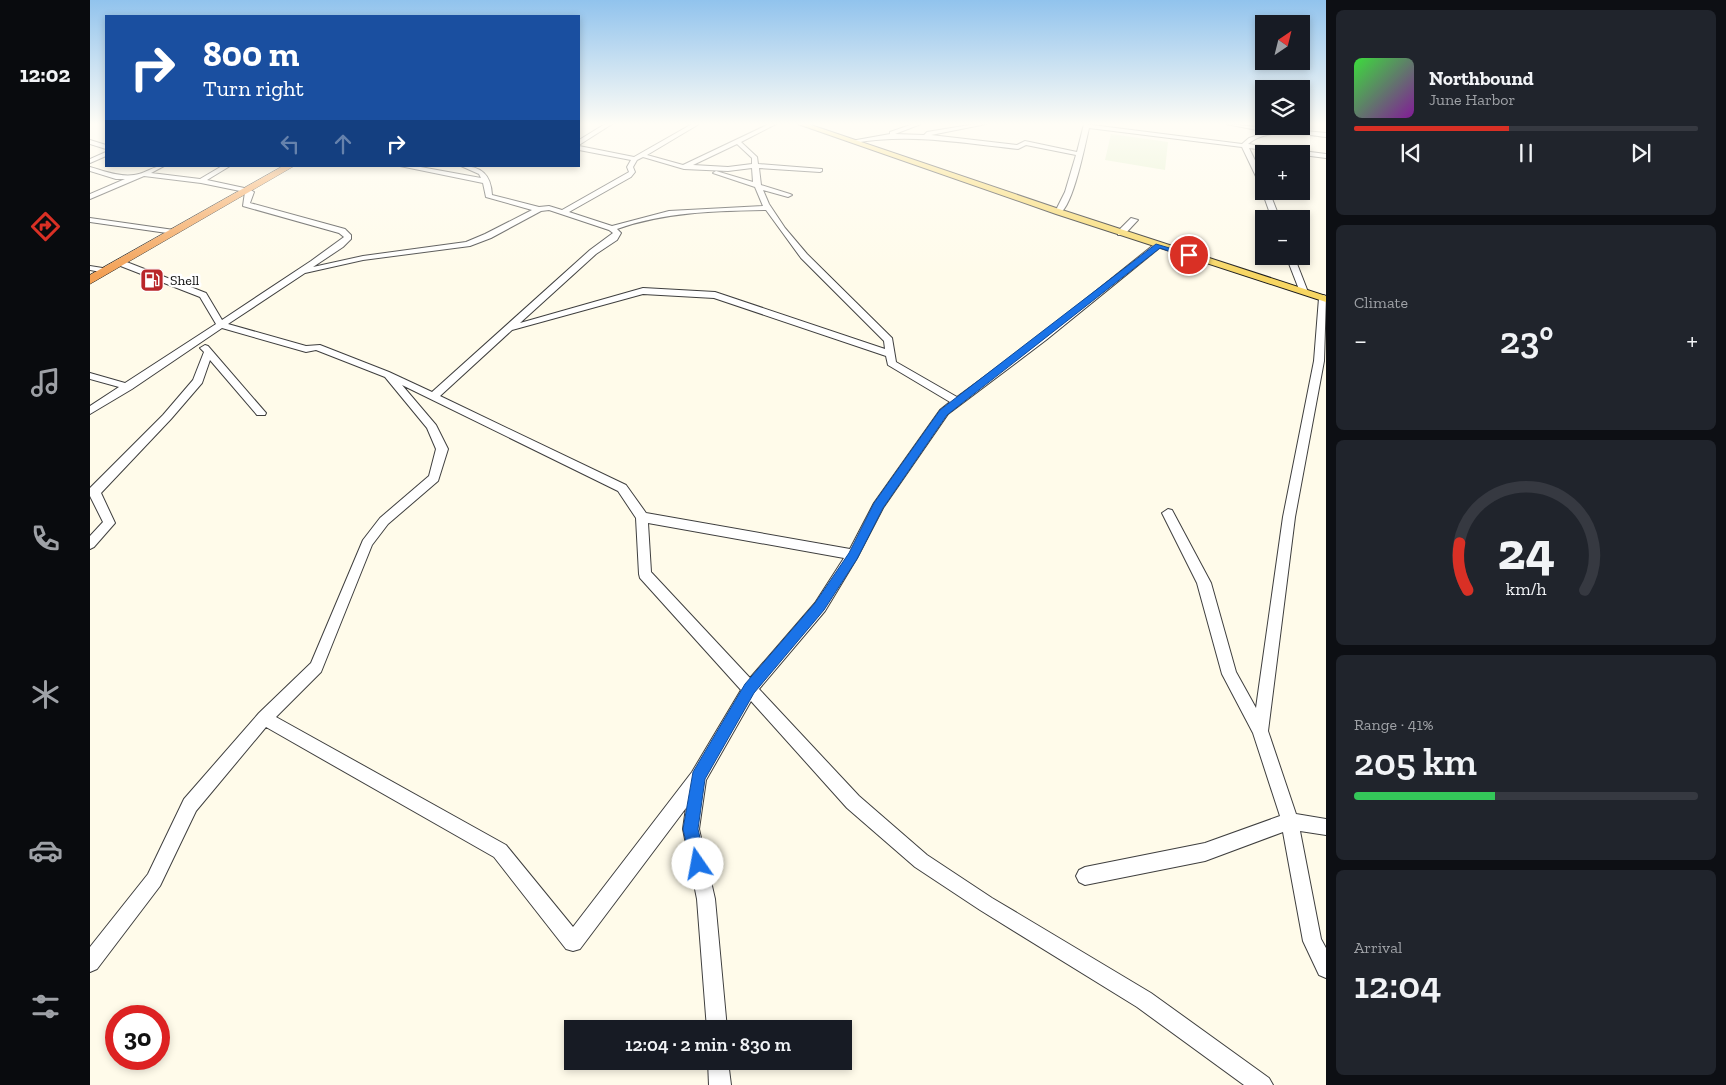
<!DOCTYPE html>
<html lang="en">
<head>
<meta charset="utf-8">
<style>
	:root { --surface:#171b24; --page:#20242c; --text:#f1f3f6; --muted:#9ea1a6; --line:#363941; --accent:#d93025 }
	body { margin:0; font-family:"Zilla Slab",serif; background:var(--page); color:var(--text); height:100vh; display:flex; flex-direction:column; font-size:19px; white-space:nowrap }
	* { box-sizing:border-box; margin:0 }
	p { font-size:16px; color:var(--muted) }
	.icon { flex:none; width:28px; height:28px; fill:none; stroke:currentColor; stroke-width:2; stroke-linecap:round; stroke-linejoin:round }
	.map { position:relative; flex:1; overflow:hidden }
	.details { display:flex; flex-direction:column; gap:10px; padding:10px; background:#0d0f14; width:400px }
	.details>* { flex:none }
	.hud { position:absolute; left:15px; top:15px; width:475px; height:152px; border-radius:0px; box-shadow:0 2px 8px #0003; background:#1a4fa0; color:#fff; overflow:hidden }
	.needle { width:32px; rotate:35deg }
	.buttons { position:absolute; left:1165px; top:15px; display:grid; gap:10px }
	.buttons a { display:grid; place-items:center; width:55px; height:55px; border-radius:0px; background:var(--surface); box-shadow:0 2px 8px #0003; font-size:25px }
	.speed { position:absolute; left:15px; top:1005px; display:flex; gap:10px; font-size:25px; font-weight:700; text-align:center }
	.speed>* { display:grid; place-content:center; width:65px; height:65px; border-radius:50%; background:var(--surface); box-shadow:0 2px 8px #0003; line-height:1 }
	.speed .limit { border:8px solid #d22; background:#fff; color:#111 }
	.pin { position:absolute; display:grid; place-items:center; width:42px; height:42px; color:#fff; margin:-21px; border:2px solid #fff; border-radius:50%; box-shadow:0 1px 5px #0007 }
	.me { position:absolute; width:55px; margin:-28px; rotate:348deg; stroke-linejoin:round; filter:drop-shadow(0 0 4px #0008) }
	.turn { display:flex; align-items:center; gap:18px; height:105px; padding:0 15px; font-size:22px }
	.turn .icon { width:65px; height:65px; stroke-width:2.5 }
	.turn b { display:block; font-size:35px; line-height:42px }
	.lanes { display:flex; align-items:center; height:48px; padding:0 15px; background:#0003; justify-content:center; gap:25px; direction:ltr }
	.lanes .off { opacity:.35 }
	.big { font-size:38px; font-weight:600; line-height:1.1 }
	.details .widget { flex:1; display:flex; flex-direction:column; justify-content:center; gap:8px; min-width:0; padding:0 18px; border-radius:8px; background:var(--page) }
	.details .dial { align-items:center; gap:0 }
	.dial svg { height:130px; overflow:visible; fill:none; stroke:var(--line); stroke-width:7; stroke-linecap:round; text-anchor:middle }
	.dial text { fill:var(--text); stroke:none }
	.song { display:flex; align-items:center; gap:15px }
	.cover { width:60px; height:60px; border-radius:8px; background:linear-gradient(135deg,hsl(120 70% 55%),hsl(290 70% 35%)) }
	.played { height:5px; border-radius:2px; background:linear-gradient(90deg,var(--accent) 45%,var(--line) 45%) }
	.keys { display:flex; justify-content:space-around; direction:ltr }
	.heat { display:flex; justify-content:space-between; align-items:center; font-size:28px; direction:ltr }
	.charge { height:8px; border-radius:4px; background:linear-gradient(90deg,#34c759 41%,var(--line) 0) }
	.trip { position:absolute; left:474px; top:1020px; width:288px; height:50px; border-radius:0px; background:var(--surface); box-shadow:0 2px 8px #0003; font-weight:600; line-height:50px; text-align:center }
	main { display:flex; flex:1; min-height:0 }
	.dock { display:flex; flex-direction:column; width:90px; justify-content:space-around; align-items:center; background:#090b0e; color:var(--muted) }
	.dock .icon { width:35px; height:35px }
	.dock .active { color:var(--accent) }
	.dock b { font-size:22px; color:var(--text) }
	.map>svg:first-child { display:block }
	.pitch { fill:#e0efc7 }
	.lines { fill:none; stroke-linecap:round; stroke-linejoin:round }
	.minor-casing { stroke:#3f3f3f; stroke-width:2 }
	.major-casing { stroke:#1d1d1d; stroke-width:2 }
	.highway-casing { stroke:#1d1d1d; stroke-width:1 }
	.minor { fill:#fff; fill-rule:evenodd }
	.major { fill:#f7d662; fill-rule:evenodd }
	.highway { fill:#f3a054; fill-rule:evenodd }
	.route { fill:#1a73e8; stroke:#114b97 }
	.labels { text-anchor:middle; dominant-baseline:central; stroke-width:5; stroke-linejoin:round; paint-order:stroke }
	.far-poi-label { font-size:14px; fill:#0c0c0c; stroke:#fff; text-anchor:start }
</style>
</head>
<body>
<main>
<nav class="dock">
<b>12:02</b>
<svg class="icon active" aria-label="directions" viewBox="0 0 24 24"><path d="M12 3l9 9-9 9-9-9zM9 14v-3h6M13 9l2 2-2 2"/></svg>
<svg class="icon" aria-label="music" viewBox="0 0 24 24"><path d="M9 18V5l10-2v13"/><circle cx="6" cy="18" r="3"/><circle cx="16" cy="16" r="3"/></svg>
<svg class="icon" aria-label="phone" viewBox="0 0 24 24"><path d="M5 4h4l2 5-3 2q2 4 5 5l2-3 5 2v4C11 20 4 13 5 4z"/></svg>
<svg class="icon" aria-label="climate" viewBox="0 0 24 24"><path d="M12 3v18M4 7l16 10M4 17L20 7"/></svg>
<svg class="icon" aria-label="car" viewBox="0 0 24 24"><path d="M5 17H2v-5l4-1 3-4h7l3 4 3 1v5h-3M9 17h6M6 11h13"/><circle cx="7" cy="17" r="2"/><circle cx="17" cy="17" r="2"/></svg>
<svg class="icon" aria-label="filters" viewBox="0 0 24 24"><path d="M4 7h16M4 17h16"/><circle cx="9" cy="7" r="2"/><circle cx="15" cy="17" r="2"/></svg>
</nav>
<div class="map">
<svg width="1236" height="1085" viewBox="0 0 1236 1085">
	<rect width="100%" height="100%" fill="#fffbea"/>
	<!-- pitch -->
	<polygon class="pitch" points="1021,134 1078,142 1075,170 1015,160"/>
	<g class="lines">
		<!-- minor casing -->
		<g class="minor-casing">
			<g id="minor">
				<polygon points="515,124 522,124 489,145 489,140"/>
				<path d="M602 124H609L557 155 593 165 679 124H686L651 142 667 157 668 164 732 169V171L730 172 669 168 671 185 700 194 702 195 698 197 673 190 679 204 695 228 717 254 802 338 806 362 867 397 950 336 1066 243 1073 245 956 340 858 414 793 508 767 558 735 611 669 689 769 796 837 855 902 898 1061 993 1179 1078 1183 1085H1154L1047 1007 890 910 825 867 757 808 661 701 616 780 609 829 625 899 637 1029H617L607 899 593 829 596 808 490 949 483 951 476 949 404 857 176 727 106 811 70 886 7 969 0 972V947L58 874 94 799 169 713 221 663 273 540 290 518 339 476 346 449 337 428 295 377 226 350 216 352 132 328 42 389 0 414V406L29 387 0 379V373L35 383 126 324 110 297 28 265V261H34L116 293 132 320 221 261 254 237 249 233 153 206 155 192 111 183 54 176 0 199V194L35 179H26L0 171V167C14 171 29 177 44 175 55 174 62 166 74 166L61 173 110 179 132 166H140L117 180 159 189 164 192 160 203 255 229 261 235V239L253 247 223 267 273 256 376 242 395 234 442 210 396 197 393 183 310 166H325L391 178 389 174 371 166C391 166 401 174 402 195L449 207 459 206 472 210 539 172 537 167 541 160 489 150V146L544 157ZM647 144 662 158V164L638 167 603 165ZM553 157 594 169 638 171 662 168 663 182 626 171 623 173 665 187 673 206 579 211 522 226 479 212 541 177 545 172 543 167 547 160ZM459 210 519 230 523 233 500 250 342 392 299 372 230 345 216 346 138 324 215 273 273 260 380 246 401 238 451 211ZM676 210 711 258 794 341 795 349 625 292 553 288 430 323 506 254 527 240 531 233 527 229C575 212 625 211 676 210ZM553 294 624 298 796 356 798 365 860 402 850 410 784 503 760 549 556 513 536 485 350 396 422 330ZM312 385 528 491 546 518 549 574 550 578 651 690 602 772 483 927 416 845 186 717 231 672 282 545 298 524 348 481 358 449 346 425ZM558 523 754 558 725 603 660 678 561 572Z"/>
				<path d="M823 124H831L805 134 834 135 837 132 885 124H896L841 135 927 145 935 141 987 152 994 124 1152 144 1159 138 1178 132 1136 124 1179 128 1181 131 1205 130 1236 133V137C1212 134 1178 127 1158 144L1236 154V158L1159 148 1174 179V189L1171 187 1152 147 999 128C995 145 983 207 969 214L965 212 975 192 986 155 936 145 928 149C873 143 819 133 764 143L761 141 800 134V132Z"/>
				<polygon points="0,140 16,145 16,149 0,144"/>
				<polygon points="16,152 16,156 0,163 0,159"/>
				<polygon points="1174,189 1174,191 1179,191 1190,219 1182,219 1172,191"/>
				<polygon points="0,218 84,230 88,232 84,234 0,222"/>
				<polygon points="1041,218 1048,220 1034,235 1028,235 1028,231"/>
				<polygon points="1196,256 1204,256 1218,292 1217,294 1210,292"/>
				<polygon points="0,266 19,269 20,271 16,273 0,270"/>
				<polygon points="1233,295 1236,296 1234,361 1205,517 1178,731 1206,814 1236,819 1236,835 1210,831 1231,939 1236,948 1236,978 1229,975 1213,941 1193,832 1115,861 995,885 989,882 986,876 989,870 995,867 1115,843 1190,816 1163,733 1132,674 1107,583 1072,513 1078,509 1082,510 1121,583 1146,672 1166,708 1193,517 1224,361 1229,298"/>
				<polygon points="115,345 118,346 176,413 175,415 167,415 120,360 112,383 81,419 11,493 25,523 4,547 0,549 0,536 13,522 0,496 0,488 73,415 103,380 114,352 110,348"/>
				<polygon points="618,1061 638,1061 641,1085 619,1085"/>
			</g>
		</g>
		<!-- major casing -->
		<g class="major-casing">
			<polygon id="major" points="708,124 718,124 972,210 1236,296 1236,302 966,214"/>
		</g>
		<!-- highway casing -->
		<g class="highway-casing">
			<polygon id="highway" points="193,166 204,166 0,284 0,275"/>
		</g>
		<!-- minor -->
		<use href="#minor" class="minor"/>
		<!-- major -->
		<use href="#major" class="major"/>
		<!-- highway -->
		<use href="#highway" class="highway"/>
	</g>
	<!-- sky -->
	<linearGradient id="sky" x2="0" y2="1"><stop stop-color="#91c3ed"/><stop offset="0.45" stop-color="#fffdf6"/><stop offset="1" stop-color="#fffdf6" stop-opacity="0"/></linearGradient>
	<rect width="1236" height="276" fill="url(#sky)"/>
	<!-- route -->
	<polygon class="route" points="1066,244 1103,255 1099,258 1070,248 857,415 793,508 767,559 734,610 664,693 615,779 608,829 616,864 614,869 608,872 602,869 593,829 603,772 655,684 725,603 759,553 784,503 850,410"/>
	<!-- icons -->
	<defs>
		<g id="fuel-square" transform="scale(1.25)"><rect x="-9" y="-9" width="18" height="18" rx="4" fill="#b9262a" stroke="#fff"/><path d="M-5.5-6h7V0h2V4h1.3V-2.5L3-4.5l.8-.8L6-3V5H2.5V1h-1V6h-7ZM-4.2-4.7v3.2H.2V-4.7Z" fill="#fff"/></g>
	</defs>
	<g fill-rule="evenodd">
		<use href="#fuel-square" x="62" y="280"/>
	</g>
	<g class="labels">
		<!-- far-poi labels -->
		<g class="far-poi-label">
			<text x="80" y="280">Shell</text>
		</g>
	</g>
</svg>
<div class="buttons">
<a><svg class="needle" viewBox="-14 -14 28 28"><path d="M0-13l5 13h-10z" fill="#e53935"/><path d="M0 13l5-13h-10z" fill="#9ea1a6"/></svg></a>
<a><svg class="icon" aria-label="layers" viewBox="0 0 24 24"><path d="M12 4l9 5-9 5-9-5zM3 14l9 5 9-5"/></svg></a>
<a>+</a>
<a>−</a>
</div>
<div class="speed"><div class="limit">30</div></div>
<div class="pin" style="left:1099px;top:255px;background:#d93025"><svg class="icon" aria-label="arrive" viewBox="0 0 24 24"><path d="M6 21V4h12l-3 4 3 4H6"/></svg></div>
<svg class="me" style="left:608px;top:864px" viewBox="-20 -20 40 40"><circle r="19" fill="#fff"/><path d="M0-13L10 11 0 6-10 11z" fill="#1a73e8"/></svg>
<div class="trip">12:04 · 2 min · 830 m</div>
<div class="hud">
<div class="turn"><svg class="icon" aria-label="right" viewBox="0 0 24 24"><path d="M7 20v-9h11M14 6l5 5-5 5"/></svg><div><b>800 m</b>Turn right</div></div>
<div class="lanes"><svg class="icon off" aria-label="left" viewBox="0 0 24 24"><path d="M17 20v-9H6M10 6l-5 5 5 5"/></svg><svg class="icon off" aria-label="ahead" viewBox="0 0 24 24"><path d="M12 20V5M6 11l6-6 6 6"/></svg><svg class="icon" aria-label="right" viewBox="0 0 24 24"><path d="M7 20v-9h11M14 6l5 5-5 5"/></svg></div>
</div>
</div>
<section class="details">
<div class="widget">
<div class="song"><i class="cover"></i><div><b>Northbound</b><p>June Harbor</p></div></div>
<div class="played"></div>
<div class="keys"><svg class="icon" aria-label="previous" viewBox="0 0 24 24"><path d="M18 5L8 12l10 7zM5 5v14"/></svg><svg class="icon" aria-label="pause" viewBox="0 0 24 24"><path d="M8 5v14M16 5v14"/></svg><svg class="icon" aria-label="next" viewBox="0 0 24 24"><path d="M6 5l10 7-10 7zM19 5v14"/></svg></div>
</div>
<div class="widget"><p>Climate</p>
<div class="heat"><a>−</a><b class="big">23°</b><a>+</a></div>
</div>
<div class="widget dial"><svg viewBox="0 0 100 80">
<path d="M14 69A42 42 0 1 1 86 69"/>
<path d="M14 69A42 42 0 0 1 9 40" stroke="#d93025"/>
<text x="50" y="56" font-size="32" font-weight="700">24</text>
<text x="50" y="72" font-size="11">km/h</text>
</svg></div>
<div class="widget"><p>Range · 41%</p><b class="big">205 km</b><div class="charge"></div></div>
<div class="widget"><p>Arrival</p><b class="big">12:04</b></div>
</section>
</main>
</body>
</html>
